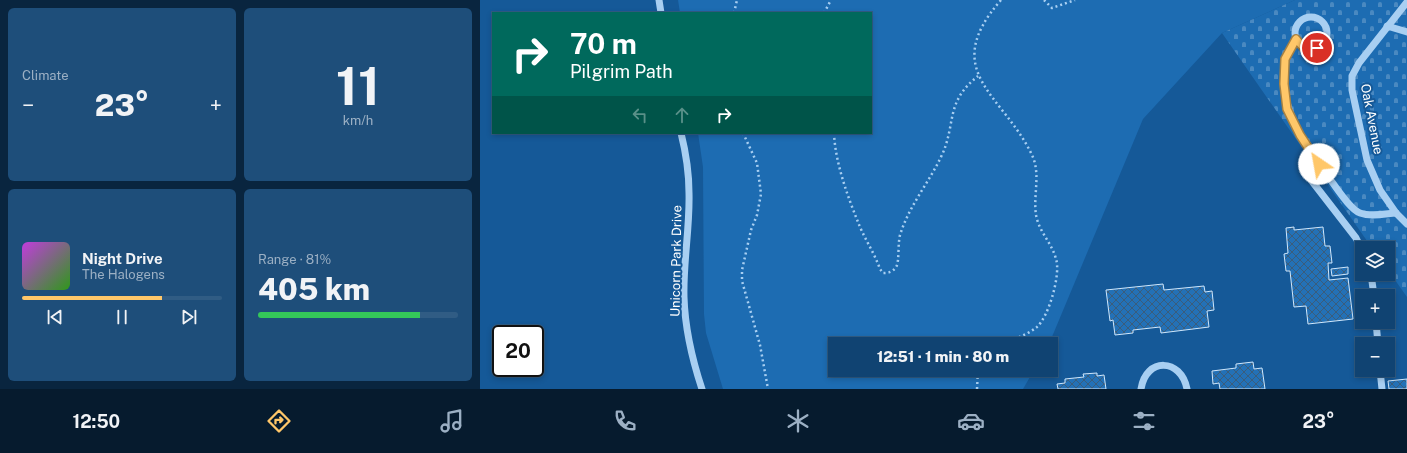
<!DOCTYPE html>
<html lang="en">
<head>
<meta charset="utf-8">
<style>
	:root { --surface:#104372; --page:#1e4e7a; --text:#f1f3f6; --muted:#9cb0c4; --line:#305c84; --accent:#ffc769 }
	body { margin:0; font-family:"Public Sans",sans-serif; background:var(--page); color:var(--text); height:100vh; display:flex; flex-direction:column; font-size:15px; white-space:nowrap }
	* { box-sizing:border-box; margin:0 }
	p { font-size:13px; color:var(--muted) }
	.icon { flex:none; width:22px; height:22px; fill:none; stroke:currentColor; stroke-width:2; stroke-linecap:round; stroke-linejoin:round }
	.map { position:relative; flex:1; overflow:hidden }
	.side { display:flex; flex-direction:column; gap:8px; padding:8px; background:#09253f; width:480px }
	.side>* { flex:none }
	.top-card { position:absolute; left:12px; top:12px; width:380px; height:122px; border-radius:0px; box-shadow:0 2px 6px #0003,0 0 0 1px var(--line); background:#00695c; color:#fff; overflow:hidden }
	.tools { position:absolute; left:875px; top:241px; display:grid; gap:8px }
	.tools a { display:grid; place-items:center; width:40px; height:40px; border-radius:0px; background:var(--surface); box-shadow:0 2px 6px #0003,0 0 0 1px var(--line); font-size:20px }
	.speed { position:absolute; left:12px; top:325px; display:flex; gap:8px; font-size:20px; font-weight:700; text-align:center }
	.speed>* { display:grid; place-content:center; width:52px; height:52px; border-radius:50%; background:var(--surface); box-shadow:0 2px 6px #0003,0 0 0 1px var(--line); line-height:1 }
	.speed .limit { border:2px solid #111; border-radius:6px; background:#fff; color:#111 }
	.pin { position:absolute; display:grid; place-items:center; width:34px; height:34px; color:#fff; margin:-17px; border:2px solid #fff; border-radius:50%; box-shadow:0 1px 4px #0007 }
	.me { position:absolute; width:44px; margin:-22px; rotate:327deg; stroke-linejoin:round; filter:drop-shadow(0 0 3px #0008) }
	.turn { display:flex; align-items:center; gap:14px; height:84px; padding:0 12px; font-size:18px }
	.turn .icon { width:52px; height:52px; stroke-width:2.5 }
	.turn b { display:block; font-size:28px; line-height:34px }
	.lanes { display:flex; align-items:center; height:38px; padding:0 12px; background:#0003; justify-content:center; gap:20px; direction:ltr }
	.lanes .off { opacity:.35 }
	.big { font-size:30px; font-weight:800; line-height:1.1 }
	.side .card { flex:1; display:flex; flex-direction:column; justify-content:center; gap:6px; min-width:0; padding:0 14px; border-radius:6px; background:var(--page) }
	.side .dial { align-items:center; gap:0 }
	.dial b { font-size:52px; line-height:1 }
	.song { display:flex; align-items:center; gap:12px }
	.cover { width:48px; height:48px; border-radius:6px; background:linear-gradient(135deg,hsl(290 70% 55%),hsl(110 70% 35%)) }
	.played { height:4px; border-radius:2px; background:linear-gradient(90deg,var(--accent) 70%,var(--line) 70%) }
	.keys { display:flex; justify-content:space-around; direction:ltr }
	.heat { display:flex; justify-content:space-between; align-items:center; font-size:22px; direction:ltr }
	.charge { height:6px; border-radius:3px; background:linear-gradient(90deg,#34c759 81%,var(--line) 0) }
	.side .tiles { flex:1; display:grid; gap:8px; grid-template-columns:repeat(2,1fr) }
	.trip { position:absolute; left:348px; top:337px; width:230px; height:40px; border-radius:0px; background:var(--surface); box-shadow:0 2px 6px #0003,0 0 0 1px var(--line); font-weight:800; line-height:40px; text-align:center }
	.tabs { display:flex; height:64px; justify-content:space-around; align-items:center; background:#061b2e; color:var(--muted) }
	.tabs .icon { width:28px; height:28px }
	.tabs .on { color:var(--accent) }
	.tabs b { font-size:18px; color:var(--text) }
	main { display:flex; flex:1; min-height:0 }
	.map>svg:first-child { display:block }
	.grass { fill:#1d6cb2 }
	.cemetery { fill:url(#cemetery-stones) }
	.building { fill:url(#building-cross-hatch); stroke:#cfe7fc }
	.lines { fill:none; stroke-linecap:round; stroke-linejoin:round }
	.path { stroke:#a8cff2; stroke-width:2.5; stroke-dasharray:2 3; stroke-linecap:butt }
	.minor { stroke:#a8cff2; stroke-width:7 }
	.route-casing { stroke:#a68144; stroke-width:10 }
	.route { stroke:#ffc769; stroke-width:7 }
	.labels { text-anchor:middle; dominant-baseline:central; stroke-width:4; stroke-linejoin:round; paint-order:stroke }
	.street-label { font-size:13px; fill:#fff; stroke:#155998 }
</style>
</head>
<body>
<main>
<section class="side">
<div class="tiles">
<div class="card"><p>Climate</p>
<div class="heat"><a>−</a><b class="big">23°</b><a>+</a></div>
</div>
<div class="card dial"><b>11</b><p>km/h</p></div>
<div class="card">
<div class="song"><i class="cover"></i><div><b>Night Drive</b><p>The Halogens</p></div></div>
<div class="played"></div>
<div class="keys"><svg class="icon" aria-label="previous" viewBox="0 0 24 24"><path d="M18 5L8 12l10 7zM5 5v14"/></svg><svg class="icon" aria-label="pause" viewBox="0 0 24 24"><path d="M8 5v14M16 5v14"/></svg><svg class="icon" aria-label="next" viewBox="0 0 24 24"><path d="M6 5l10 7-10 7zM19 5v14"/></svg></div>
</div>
<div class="card"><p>Range · 81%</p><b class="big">405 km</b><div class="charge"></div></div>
</div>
</section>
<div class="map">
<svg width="927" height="389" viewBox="0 0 927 389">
	<defs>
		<pattern id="cemetery-stones" width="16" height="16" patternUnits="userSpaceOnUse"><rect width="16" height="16" fill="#1d6cb2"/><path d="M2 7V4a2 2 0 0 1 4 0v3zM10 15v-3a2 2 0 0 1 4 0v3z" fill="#4a89c1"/></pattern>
		<pattern id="building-cross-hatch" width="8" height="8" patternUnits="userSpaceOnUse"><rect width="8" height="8" fill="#2371b7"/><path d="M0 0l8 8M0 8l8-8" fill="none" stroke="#3a5d7c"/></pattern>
	</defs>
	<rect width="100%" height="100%" fill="#155998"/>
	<!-- grass -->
	<polygon class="grass" points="198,0 815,0 742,33 663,119 569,344 355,344 355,370 554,370 543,389 243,389 226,333 224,314 223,167 218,133 391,133 391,13 200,13"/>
	<!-- cemetery -->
	<polygon class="cemetery" points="815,0 927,0 927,297 908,270 908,248 892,248 742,33"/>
	<!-- building -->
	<g class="building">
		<polygon points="814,227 814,230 843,227 845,246 850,246 852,263 848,263 849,280 868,278 873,319 828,324 826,306 814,307 810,271 806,271 804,254 808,253 806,228"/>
		<polygon points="868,267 868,274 852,276 851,269"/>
		<polygon points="683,284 684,290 724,286 725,292 732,291 734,310 727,311 729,327 681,333 680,327 653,330 653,333 635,335 633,320 630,321 626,290"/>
		<polygon points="773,362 774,369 782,368 785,389 740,389 739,383 733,384 732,371 756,368 756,364"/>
		<polygon points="617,373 617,376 624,375 626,389 578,389 577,384 585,383 585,379 604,377 603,374"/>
		<polygon points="927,379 927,389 909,389 908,381"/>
	</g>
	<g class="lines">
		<!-- path -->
		<g class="path">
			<path d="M521 0C458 72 523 94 552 155 561 174 553 195 556 215 559 232 572 243 576 259 581 274 569 316 557 327 547 335 534 339 522 344"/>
			<polyline points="564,0 572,8 595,0"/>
			<polyline points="254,13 257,0"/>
			<polyline points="344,13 351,0"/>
			<polyline points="263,133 277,163 281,194 277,215 271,230 262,270 262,281 280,345 288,389"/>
			<path d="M354 133C355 161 367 195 378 222 384 238 394 252 400 269L403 273C408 273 413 272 416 267 420 262 417 241 421 232 430 205 449 182 461 157 477 124 464 103 498 76"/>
			<polyline points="497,389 498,370"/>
		</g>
		<!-- minor -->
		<g class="minor">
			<polyline points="179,0 181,13"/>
			<polyline points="927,2 879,63 872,76 872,90 887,160 900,190 916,213 927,224"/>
			<circle cx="831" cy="33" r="16"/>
			<polyline points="907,26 927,32"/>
			<path d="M816 39C812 45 806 53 805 60 797 108 825 145 852 182 858 190 871 210 880 213 891 217 904 214 916 213"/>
			<path d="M201 133C206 153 209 173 209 193 210 228 203 262 204 297 205 329 212 359 222 389"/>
			<polyline points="831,180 876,238 882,250"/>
			<polyline points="891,274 894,296"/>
			<polyline points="896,322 898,344"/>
			<polyline points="900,370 902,389"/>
			<path d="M661 389C666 357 701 358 707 389"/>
		</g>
	</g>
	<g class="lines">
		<!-- route casing -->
		<g class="route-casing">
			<polyline id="route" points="837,48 824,48 816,39 805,59 804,84 807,109 820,135 839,164"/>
		</g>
		<!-- route -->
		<use href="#route" class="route"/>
	</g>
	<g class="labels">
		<!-- street labels -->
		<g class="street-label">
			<text transform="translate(892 119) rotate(79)">Oak Avenue</text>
			<text transform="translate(196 261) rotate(-89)">Unicorn Park Drive</text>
		</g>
	</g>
</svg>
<div class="tools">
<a><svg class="icon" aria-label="layers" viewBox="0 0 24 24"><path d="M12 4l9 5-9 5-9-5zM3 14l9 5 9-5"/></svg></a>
<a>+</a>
<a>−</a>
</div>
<div class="speed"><div class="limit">20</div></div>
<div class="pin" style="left:837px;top:48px;background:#d93025"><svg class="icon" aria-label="arrive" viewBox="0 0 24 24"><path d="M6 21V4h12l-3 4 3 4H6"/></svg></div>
<svg class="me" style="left:839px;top:164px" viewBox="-20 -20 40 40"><circle r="19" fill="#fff"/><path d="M0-13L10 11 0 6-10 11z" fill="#ffc769"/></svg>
<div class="trip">12:51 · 1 min · 80 m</div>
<div class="top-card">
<div class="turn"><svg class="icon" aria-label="right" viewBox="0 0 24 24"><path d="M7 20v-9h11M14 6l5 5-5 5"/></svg><div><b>70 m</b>Pilgrim Path</div></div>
<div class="lanes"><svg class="icon off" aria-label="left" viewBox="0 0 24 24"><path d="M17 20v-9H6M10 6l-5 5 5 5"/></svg><svg class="icon off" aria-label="ahead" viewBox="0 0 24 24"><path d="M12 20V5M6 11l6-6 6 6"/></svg><svg class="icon" aria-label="right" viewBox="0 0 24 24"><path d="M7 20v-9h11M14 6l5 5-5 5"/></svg></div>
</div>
</div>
</main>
<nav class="tabs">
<b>12:50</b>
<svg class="icon on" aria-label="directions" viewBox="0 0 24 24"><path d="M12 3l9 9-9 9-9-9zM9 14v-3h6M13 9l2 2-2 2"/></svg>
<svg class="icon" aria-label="music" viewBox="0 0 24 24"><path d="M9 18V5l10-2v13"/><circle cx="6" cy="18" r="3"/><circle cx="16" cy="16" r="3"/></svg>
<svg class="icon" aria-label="phone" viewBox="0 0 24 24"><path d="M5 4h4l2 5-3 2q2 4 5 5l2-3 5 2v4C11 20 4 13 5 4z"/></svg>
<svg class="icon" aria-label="climate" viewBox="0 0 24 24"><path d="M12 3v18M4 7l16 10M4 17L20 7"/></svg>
<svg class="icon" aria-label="car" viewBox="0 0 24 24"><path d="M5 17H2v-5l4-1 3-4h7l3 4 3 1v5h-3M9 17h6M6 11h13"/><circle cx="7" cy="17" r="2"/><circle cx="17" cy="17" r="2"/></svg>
<svg class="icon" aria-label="filters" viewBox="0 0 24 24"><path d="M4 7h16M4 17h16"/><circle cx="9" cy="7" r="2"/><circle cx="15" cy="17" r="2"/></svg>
<b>23°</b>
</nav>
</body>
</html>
